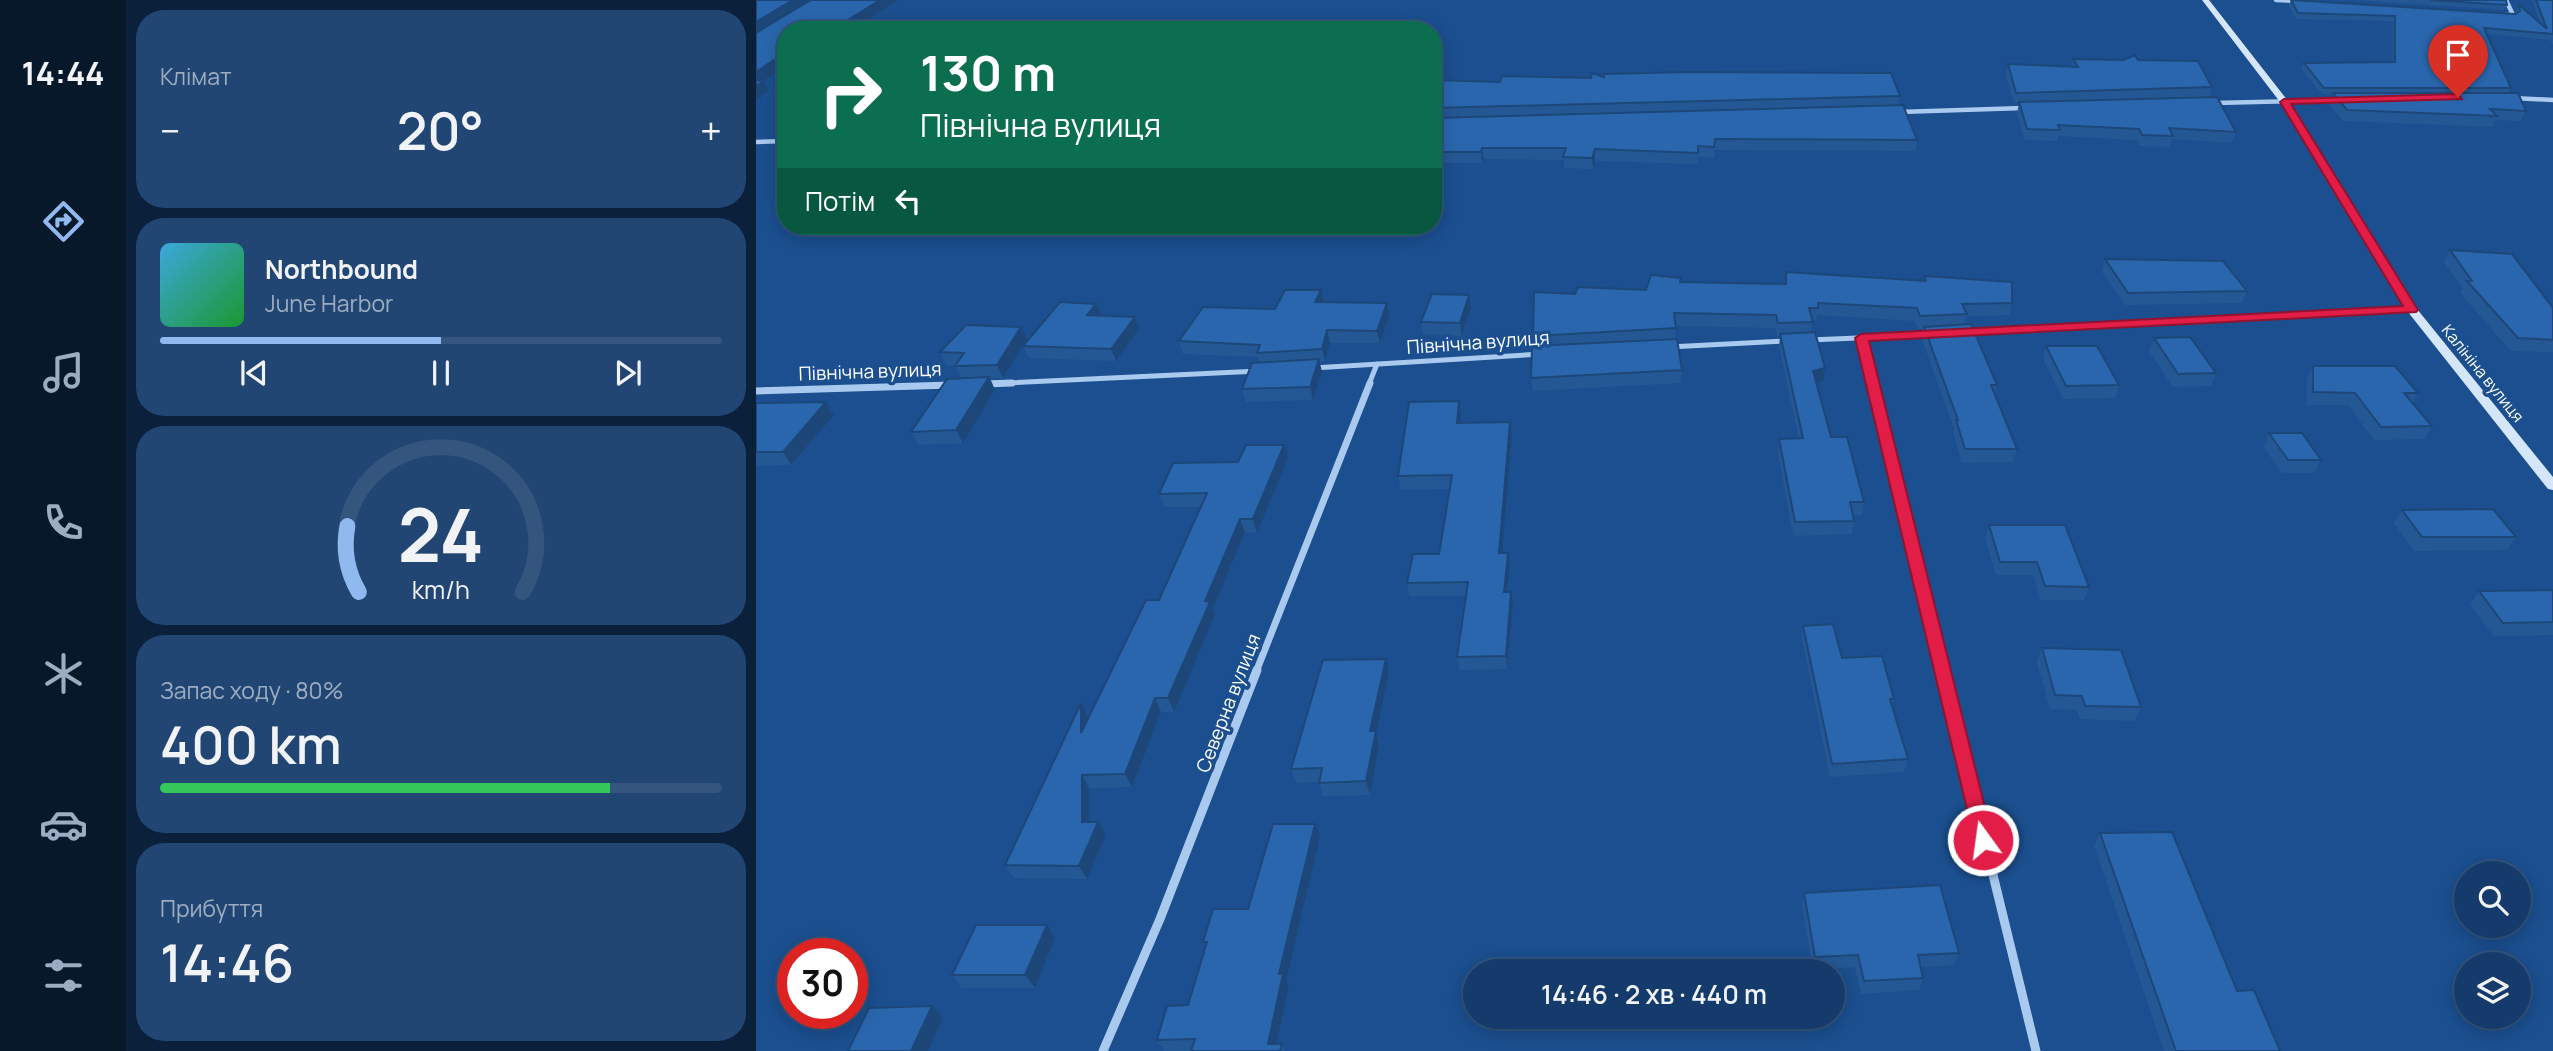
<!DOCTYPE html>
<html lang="uk">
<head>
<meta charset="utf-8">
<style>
	:root { --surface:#143b6b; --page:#214673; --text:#f1f3f6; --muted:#9dadc1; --line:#33557e; --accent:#90b9f0 }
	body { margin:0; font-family:Manrope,sans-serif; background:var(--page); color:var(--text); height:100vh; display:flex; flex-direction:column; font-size:26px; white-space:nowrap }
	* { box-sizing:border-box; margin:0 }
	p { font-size:23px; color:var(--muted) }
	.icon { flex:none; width:38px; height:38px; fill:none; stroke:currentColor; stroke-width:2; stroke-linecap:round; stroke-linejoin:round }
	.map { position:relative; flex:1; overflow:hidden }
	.details { display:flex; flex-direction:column; gap:10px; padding:10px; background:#0b203b; width:630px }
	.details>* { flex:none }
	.banner { position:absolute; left:21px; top:21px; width:665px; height:214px; border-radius:28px; box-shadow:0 4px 18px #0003,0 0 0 2px var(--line); background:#0b6e4f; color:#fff; overflow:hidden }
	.controls { position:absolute; left:1698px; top:861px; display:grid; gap:14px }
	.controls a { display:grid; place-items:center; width:77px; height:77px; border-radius:50%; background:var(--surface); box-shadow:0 4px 18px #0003,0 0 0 2px var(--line); font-size:35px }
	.speed { position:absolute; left:21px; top:938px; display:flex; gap:14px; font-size:35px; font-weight:700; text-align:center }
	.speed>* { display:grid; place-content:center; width:91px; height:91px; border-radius:50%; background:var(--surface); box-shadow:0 4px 18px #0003,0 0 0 2px var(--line); line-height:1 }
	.speed .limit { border:10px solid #d22; background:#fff; color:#111 }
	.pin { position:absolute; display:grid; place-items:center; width:60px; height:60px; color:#fff; margin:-72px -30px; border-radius:50% 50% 50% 0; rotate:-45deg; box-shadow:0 0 7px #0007 }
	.pin .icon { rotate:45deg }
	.me { position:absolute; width:77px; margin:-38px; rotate:346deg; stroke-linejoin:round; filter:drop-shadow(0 0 5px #0008) }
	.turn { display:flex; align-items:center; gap:24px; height:147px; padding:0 28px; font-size:32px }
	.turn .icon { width:91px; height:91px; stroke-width:2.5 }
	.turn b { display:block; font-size:49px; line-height:60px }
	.then { display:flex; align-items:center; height:66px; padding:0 28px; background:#0003; gap:14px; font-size:26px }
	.big { font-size:52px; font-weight:600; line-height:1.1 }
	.details .card { flex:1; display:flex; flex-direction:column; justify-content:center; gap:10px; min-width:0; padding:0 24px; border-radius:28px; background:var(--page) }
	.details .dial { align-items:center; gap:0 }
	.dial svg { height:182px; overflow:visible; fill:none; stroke:var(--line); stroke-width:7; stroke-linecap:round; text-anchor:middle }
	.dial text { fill:var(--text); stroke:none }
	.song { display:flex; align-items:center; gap:21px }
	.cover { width:84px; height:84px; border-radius:10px; background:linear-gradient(135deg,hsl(200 70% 55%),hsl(130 70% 35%)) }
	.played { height:7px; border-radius:4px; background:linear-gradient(90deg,var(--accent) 50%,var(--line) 50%) }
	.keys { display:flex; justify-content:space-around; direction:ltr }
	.heat { display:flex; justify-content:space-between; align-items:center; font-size:38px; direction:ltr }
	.charge { height:10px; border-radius:5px; background:linear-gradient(90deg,#34c759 80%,var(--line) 0) }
	.trip { position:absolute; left:707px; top:959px; width:382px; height:70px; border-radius:35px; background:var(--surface); box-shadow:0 4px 18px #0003,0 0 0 2px var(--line); font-weight:600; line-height:70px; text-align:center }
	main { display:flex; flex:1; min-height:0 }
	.menu { display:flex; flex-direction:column; width:126px; justify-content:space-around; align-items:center; background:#08182b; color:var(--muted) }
	.menu .icon { width:49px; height:49px }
	.menu .active { color:var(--accent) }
	.menu b { font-size:32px; color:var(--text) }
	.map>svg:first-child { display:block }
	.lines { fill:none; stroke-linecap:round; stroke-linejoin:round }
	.street-far3 { stroke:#a9c9ee; stroke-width:4.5 }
	.street-far2 { stroke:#a9c9ee; stroke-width:5 }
	.street-far1 { stroke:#a9c9ee; stroke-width:7 }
	.street { stroke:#a9c9ee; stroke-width:9 }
	.secondary { fill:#d6e6fa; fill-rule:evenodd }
	.wall { fill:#245895 }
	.shaded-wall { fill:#1d4779 }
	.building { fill:#2a66ad; stroke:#1d4779; stroke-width:2 }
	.route { fill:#e11d48; stroke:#92132f; stroke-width:2 }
	.labels { text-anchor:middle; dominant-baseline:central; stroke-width:7; stroke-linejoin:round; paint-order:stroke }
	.far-street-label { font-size:16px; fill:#fff; stroke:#1b4f8f }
	.street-label { font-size:19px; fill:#fff; stroke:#1b4f8f }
</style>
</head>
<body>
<main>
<nav class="menu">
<b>14:44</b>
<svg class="icon active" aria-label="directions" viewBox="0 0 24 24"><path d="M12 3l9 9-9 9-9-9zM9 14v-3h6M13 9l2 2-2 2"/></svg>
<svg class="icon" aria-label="music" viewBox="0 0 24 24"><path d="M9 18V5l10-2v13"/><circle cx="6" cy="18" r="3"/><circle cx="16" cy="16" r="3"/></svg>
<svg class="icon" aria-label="phone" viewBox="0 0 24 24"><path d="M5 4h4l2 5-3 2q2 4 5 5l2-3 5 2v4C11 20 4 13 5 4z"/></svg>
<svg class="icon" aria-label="climate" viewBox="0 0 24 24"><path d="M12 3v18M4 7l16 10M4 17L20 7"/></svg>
<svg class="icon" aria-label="car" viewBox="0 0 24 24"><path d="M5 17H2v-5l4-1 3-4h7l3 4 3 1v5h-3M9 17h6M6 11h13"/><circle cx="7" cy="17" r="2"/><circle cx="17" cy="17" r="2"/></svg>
<svg class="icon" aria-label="filters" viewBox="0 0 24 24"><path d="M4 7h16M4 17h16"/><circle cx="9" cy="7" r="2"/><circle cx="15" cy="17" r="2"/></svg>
</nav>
<section class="details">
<div class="card"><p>Клімат</p>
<div class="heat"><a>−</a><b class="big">20°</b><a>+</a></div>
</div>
<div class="card">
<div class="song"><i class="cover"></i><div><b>Northbound</b><p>June Harbor</p></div></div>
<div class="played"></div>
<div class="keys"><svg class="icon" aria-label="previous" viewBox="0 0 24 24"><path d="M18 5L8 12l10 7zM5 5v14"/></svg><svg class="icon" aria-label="pause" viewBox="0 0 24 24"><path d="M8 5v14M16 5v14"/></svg><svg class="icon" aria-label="next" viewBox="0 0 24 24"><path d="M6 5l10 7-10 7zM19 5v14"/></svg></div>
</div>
<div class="card dial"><svg viewBox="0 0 100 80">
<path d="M14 69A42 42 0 1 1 86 69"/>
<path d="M14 69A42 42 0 0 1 9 40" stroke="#90b9f0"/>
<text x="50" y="56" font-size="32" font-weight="700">24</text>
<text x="50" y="72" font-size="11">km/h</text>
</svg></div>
<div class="card"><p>Запас ходу · 80%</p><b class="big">400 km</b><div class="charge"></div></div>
<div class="card"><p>Прибуття</p><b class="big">14:46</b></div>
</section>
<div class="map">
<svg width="1797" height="1051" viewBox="0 0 1797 1051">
	<rect width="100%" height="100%" fill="#1b4f8f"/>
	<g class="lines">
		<!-- street-far3 -->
		<g class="street-far3">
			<polyline points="1520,0 1542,1"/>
			<polyline points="1749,15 1757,15 1750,0"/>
			<polyline points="1756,98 1797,100"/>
			<polyline points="1458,103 1583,100"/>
			<polyline points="1143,112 1268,108"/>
			<polyline points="0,142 30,141"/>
		</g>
		<!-- street-far2 -->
		<g class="street-far2">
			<polyline points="1210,333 1656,310"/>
			<polyline points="1105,338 1116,384"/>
			<polyline points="1053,340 1174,335"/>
			<polyline points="913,347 1031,341"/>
			<polyline points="557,368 786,354"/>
			<polyline points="228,384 503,371"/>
			<polyline points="613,384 621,364"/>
		</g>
		<!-- street-far1 -->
		<g class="street-far1">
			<polyline points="1116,383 1187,672"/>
			<polyline points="228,384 256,383"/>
			<polyline points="0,391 195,385"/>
			<polyline points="500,672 614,383"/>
		</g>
		<!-- street -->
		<g class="street">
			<polyline points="1187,670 1280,1051"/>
			<polyline points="347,1051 404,919 501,670"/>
		</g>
		<!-- secondary -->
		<polygon class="secondary" points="1446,0 1453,0 1532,101 1661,309 1797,477 1797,490 1792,489 1652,312 1524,102"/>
	</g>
	<!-- wall -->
	<g class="wall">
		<polygon points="0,0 142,0 96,30 30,30 30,66 7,81 13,91 0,100"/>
		<polygon points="1535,0 1759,14 1761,13 1760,11 1763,5 1784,23 1776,0 1797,0 1797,45 1794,40 1731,34 1755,88 1752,93 1770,111 1764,121 1739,120 1736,127 1587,121 1573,104 1577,94 1566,94 1545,69 1548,63 1637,62 1637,21 1540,19 1533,6"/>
		<polygon points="1596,0 1750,0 1751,5 1749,10"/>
		<polygon points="1317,59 1382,60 1456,87 1453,97 1480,132 1476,143 1416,139 1413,147 1383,146 1380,140 1302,136 1301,141 1268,140 1261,113 1263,103 1258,103 1250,75 1252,64 1315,67"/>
		<polygon points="848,77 1144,96 1142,105 1161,140 1160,151 958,150 958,158 942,157 942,164 839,161 837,169 808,168 808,160 728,159 726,163 677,163 677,80 744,82 835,78"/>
		<polygon points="1694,250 1797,308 1797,352 1755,351 1704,293 1707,289 1688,262"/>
		<polygon points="1349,259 1491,291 1486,303 1369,305 1346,272"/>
		<polygon points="1030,272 1168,281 1169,276 1256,303 1253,315 1210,316 1208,325 1241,385 1239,394 1261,449 1257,462 1206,463 1197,433 1198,429 1166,339 1167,329 1162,329 1159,321 1061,315 1060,321 1056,320 1055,332 1069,368 1068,381 1061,383 1075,437 1108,502 1106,515 1097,515 1098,521 1096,534 1037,536 1022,453 1023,439 1043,439 1023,346 1024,336 1021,336 1019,328 919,326 920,339 926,370 925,383 777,391 775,378 778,346 777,336 890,290 925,278 925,282 1029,284"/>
		<polygon points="565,290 568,302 633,316 624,343 574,343 569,361 563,362 566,372 557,400 490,402 486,389 503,363 502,357 427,354 423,341 519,309"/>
		<polygon points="340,304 345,316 383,329 360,361 273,358 267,346"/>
		<polygon points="715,308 705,336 667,334 665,322"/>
		<polygon points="265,327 271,339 247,378 234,378 239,390 207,443 162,445 155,432 205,378 199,366 200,365 190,365 184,352"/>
		<polygon points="1398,338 1460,373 1455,386 1417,387 1393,351"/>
		<polygon points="1290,346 1363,385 1359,398 1307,399 1287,359"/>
		<polygon points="1557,366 1662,393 1656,403 1676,426 1669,439 1618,440 1592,405 1551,405 1551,378"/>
		<polygon points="703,401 705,414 704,423 754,422 756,435 746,553 754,567 751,592 757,606 751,669 704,670 701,657 710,596 653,596 651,583 683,554 693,489 645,490 642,476"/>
		<polygon points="0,403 78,415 35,465 0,466"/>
		<polygon points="1513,433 1565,460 1558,473 1526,473 1507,446"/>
		<polygon points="532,458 501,533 489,532 457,609 459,615 418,712 405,712 376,787 333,788 333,822 350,835 331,879 258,878 249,865 332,717 332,719 403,600 445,507 408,507 403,494 482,462"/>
		<polygon points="1646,510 1760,537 1751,550 1658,551 1638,523"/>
		<polygon points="1233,525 1333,587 1328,600 1285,600 1277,575 1240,575 1229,538"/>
		<polygon points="1797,590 1797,635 1737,636 1714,605 1723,591"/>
		<polygon points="1047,626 1086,658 1138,699 1136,708 1152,759 1148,772 1074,777 1046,639"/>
		<polygon points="1286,648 1385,707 1379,721 1324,719 1321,710 1294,709 1281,662"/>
		<polygon points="630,659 633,673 620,733 623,745 614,795 567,796 563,782 540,783 535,769"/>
		<polygon points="1344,833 1481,991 1524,1051 1408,1051 1338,846"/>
		<polygon points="564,837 530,981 533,987 521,1044 526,1044 529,1051 408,1051 401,1040 432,1005 450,948 447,942 492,909"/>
		<polygon points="1048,893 1203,953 1198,965 1165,967 1167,978 1163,990 1105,994 1099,967 1057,970 1046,906"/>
		<polygon points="291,925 299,938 279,988 206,988 196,975"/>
	</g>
	<!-- shaded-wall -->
	<g class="shaded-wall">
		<polygon points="37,0 57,0 0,34 0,22"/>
		<polygon points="124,0 142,0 96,30 87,30 84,25"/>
		<polygon points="72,25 75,30 64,30"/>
		<polygon points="30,52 30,66 0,86 0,72"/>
		<polygon points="8,81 13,91 0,100 0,86"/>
		<polygon points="726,148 728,159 726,163 725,152"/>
		<polygon points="839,149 839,161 837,169 836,158"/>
		<polygon points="565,290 568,303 559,302"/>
		<polygon points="713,295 715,308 705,336 704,323"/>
		<polygon points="631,303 633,316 624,343 621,331"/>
		<polygon points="340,304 345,316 331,315"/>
		<polygon points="379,317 383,329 360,361 355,349"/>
		<polygon points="265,327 271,339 247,378 241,365"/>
		<polygon points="571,330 574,343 569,361 566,349"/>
		<polygon points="563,359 566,372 557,400 554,387"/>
		<polygon points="1069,368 1068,381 1056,384 1057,371"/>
		<polygon points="233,377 239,390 207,443 200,430"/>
		<polygon points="703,401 705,414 703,437 701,423"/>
		<polygon points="70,402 78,415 35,465 27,452"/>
		<polygon points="754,422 756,435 745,567 743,553"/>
		<polygon points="528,445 532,458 501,533 497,519"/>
		<polygon points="484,519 489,532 457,609 459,615 418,712 412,698 449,601"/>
		<polygon points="752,553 754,567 749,606 748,592"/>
		<polygon points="755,592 757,606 751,669 750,656"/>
		<polygon points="630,659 633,673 620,733 623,745 614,795 610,781 614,731"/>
		<polygon points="399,698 405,712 376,787 369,774"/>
		<polygon points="325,703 332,717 333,746 325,733"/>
		<polygon points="326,775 333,788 333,835 326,822"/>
		<polygon points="342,822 350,835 331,879 323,866"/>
		<polygon points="559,824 564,837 530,981 533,987 519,1051 512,1044 523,974"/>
		<polygon points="291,925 299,938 279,988 269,975"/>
		<polygon points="176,1006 187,1018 172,1051 155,1051"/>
	</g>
	<!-- building -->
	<g class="building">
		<polygon points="0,0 37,0 0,22"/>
		<polygon points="55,0 124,0 84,25 72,25 64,30 30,30 30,52 0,72 0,33"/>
		<polygon points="1535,0 1759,14 1764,11 1763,5 1791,29 1780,0 1797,0 1797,34 1728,28 1755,88 1568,88 1548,63 1639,62 1639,16 1542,13"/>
		<polygon points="1674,0 1750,0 1751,5"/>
		<polygon points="1379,55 1382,60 1442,61 1456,87 1260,93 1252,64 1322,67 1317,59 1368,60"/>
		<polygon points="932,72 1135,73 1144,96 677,108 677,80 744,82 746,76 835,78 836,73 848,77 848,74"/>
		<polygon points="0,80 8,81 0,86"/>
		<polygon points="1577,93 1762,93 1770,111 1734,109 1741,116 1591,110"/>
		<polygon points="1461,97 1480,132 1413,128 1417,136 1386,135 1383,129 1302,125 1304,130 1271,129 1263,102"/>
		<polygon points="1147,105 1161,140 959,139 958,147 942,146 942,153 839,149 836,158 807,157 810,148 726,148 725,152 677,152 677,118"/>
		<polygon points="1694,250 1756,254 1797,308 1797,340 1762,338 1711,281 1716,281"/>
		<polygon points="1349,259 1467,261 1491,291 1372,293"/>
		<polygon points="1030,272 1170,281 1169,276 1256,282 1256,303 1206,304 1211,314 1164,316 1161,308 1062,303 1062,308 1053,308 1057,322 1022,323 1020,315 918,313 920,328 777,336 778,292 819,294 822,287 890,290 895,275 925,278 924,282 1030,284"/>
		<polygon points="529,290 565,290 559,302 631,303 621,331 571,330 566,349 501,353 504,345 423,341 447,307 519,309"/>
		<polygon points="676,294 713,295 704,323 665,322"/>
		<polygon points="304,302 340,304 331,315 379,317 355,349 267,346"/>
		<polygon points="1215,324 1241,385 1235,385 1261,449 1209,449 1200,420 1202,420 1168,327"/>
		<polygon points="210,325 265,327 241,365 199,366 208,353 184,352"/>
		<polygon points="1059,332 1069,368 1057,371 1075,437 1091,437 1108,502 1094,502 1098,521 1039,522 1023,439 1047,438 1024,334"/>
		<polygon points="1434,337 1460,373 1422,374 1398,338"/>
		<polygon points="921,339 926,370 775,378 776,346"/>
		<polygon points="1290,346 1341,346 1363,385 1310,386"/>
		<polygon points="563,359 554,387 486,389 496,363"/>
		<polygon points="1557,366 1639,366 1662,393 1648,393 1676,426 1625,427 1599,393 1557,392"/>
		<polygon points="233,377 200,430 155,432 191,379"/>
		<polygon points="703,401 701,423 754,422 743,553 752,553 748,592 755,592 750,656 701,657 712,582 651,583 657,554 683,554 696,475 642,476 653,402"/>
		<polygon points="70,402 27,452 0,452 0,403"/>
		<polygon points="1513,433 1546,433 1565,460 1532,460"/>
		<polygon points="490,445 528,445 497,519 484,519 449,601 454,602 412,698 399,698 369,774 326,775 326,822 342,822 323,866 249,865 325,703 325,733 390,600 403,600 451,493 403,494 417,463 482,462"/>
		<polygon points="1737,509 1760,537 1666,537 1646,510"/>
		<polygon points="1233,525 1309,525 1333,587 1289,586 1281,562 1244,562"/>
		<polygon points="1797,590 1797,622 1747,623 1723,591"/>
		<polygon points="1077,624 1086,658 1126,656 1138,699 1134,699 1152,759 1076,764 1047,626"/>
		<polygon points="1286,648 1365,650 1385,707 1329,706 1326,696 1299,695"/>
		<polygon points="630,659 614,731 620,731 610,781 563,783 566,768 535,769 567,660"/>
		<polygon points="517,824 559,824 523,974 527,974 512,1044 526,1044 524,1051 435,1051 439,1039 401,1040 411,1006 432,1005 451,942 447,942 457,909 492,909"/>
		<polygon points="1416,832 1481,991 1498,990 1524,1051 1420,1051 1344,833"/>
		<polygon points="1184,885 1203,953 1162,955 1167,978 1108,981 1102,955 1059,957 1048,893"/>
		<polygon points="220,925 291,925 269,975 196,975"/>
		<polygon points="176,1006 155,1051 92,1051 113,1008"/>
	</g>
	<!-- route -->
	<polygon class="route" points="1702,94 1706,99 1535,104 1662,310 1660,312 1113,341 1237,840 1234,847 1227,849 1220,847 1099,338 1105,334 1647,306 1524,102 1528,99"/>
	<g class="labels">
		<!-- far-street labels -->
		<g class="far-street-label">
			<text transform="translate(1727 373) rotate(51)">Калініна вулиця</text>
		</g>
		<!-- street labels -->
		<g class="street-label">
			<text transform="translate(722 342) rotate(-4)">Північна вулиця</text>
			<text transform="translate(114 371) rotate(-2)">Північна вулиця</text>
			<text transform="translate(472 703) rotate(-69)">Северна вулиця</text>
		</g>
	</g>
</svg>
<div class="controls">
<a><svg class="icon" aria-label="search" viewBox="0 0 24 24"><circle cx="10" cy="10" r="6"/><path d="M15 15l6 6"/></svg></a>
<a><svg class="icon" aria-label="layers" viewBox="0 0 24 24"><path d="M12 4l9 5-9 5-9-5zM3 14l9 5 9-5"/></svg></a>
</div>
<div class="speed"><div class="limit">30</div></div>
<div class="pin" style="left:1702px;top:97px;background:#d93025"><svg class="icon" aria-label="arrive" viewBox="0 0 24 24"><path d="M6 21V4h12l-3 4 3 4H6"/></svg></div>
<svg class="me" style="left:1227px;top:840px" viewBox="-20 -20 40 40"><circle r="17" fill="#e11d48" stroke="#fff" stroke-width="3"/><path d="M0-11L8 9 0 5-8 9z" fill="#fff"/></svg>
<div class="trip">14:46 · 2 хв · 440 m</div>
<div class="banner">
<div class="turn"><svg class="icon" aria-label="right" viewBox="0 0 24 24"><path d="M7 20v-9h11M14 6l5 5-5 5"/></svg><div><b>130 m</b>Північна вулиця</div></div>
<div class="then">Потім<svg class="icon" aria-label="left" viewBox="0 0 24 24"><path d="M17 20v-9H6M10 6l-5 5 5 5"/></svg></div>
</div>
</div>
</main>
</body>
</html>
